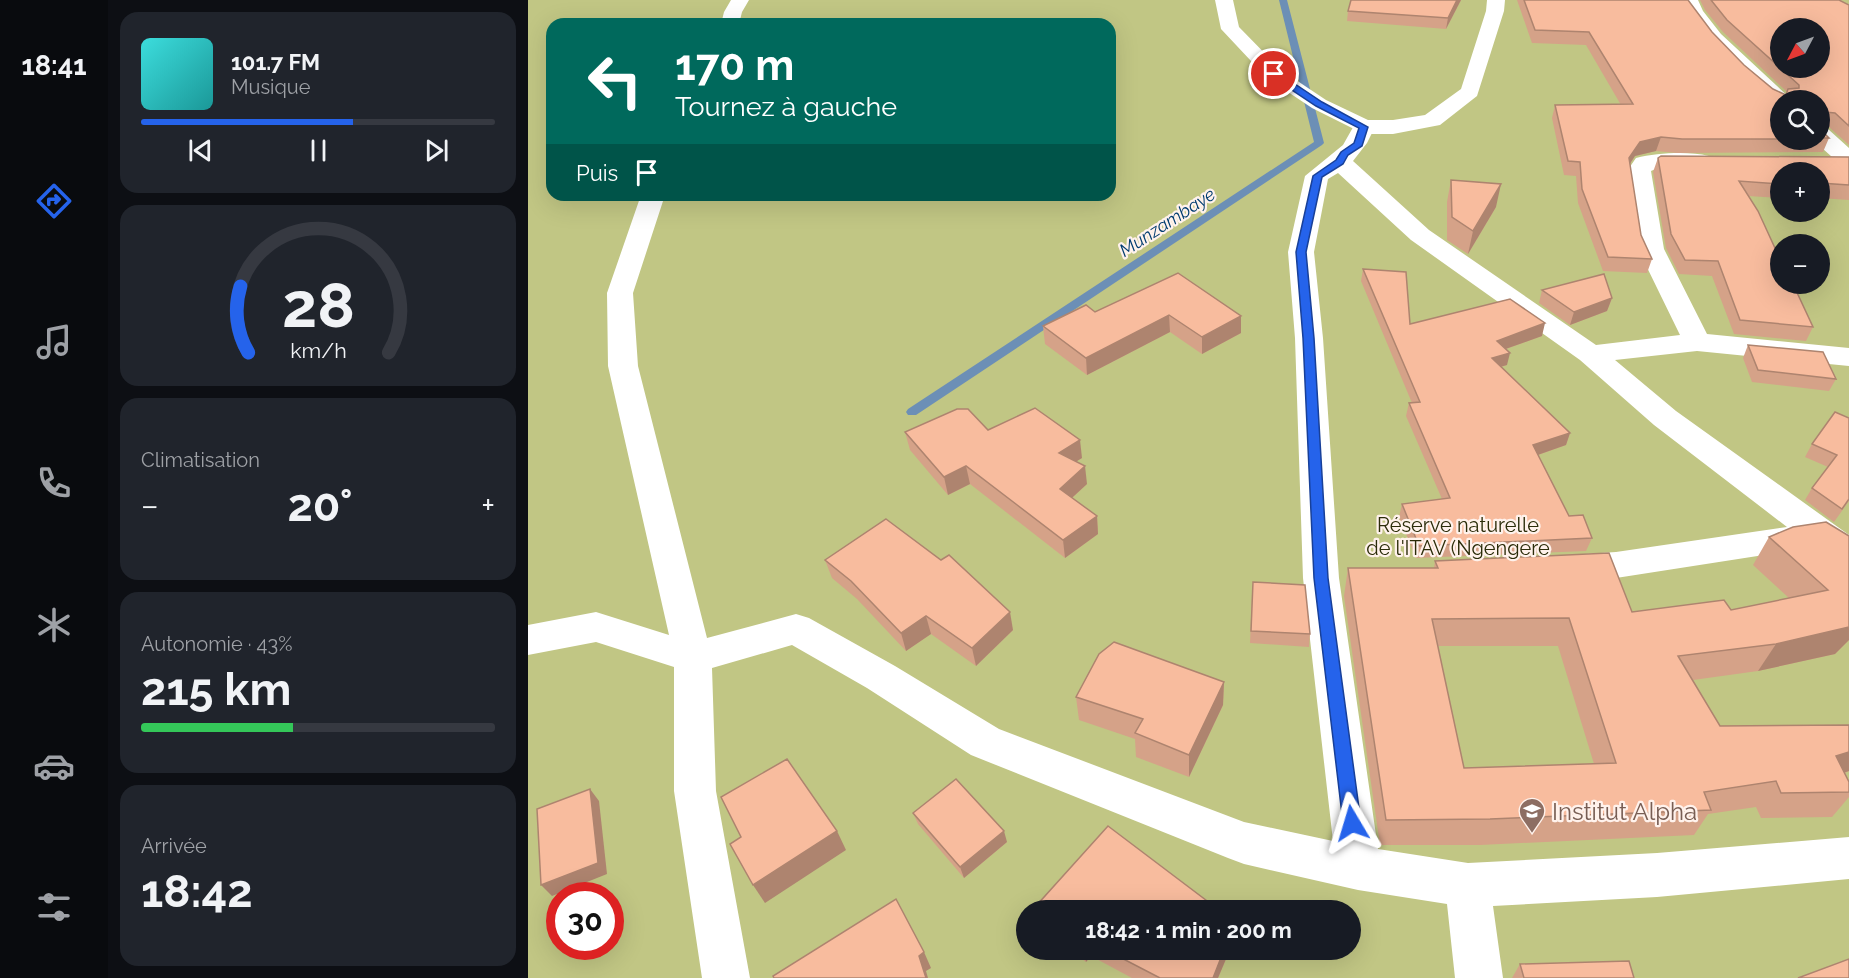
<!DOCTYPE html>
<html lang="fr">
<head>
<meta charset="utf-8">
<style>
	:root { --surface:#171b24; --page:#20242c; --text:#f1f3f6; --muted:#9ea1a6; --line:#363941; --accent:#2563eb }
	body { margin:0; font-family:Raleway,sans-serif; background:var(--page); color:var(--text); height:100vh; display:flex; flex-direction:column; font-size:22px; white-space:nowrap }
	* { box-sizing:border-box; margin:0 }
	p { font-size:20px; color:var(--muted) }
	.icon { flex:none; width:33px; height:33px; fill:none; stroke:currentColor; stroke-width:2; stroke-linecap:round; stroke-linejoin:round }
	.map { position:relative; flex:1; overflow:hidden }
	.sheet { display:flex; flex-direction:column; gap:12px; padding:12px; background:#0d0f14; width:420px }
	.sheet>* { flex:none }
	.banner { position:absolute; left:18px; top:18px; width:570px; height:183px; border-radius:18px; box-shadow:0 6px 24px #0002; background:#00695c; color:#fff; overflow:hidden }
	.needle { width:39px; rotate:229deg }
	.fabs { position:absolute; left:1242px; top:18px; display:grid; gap:12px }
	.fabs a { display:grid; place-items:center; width:60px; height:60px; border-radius:50%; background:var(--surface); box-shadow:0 6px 24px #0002; font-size:30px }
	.speed { position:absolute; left:18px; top:882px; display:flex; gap:12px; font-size:30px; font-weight:700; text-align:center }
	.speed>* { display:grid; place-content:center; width:78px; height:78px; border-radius:50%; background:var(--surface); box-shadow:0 6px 24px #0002; line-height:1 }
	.speed .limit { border:9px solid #d22; background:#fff; color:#111 }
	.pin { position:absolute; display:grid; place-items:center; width:51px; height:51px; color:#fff; margin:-26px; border:3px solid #fff; border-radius:50%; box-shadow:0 2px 6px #0007 }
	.me { position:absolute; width:66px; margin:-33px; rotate:353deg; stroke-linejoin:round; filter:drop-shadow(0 0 4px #0008) }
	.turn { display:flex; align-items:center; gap:21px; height:126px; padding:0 30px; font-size:27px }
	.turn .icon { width:78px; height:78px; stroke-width:2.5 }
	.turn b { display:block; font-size:42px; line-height:51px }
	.then { display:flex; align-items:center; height:57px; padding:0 30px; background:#0003; gap:12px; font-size:22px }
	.big { font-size:45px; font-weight:700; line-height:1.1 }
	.sheet .tile { flex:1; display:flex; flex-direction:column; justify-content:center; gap:9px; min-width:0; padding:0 21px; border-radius:18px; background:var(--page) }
	.sheet .dial { align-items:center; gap:0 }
	.dial svg { height:156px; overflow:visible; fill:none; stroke:var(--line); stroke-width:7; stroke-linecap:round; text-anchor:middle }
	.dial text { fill:var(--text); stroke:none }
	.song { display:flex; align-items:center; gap:18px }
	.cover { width:72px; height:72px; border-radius:9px; background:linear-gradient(135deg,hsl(180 70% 55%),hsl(180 70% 35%)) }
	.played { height:6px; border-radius:3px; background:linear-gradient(90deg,var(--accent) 60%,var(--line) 60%) }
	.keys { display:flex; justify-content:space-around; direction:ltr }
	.heat { display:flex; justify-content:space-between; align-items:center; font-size:33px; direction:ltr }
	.charge { height:9px; border-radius:4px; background:linear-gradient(90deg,#34c759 43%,var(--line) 0) }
	.trip { position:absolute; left:488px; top:900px; width:345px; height:60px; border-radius:30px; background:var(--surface); box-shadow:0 6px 24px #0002; font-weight:700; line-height:60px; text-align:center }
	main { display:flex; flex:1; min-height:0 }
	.dock { display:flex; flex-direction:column; width:108px; justify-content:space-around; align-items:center; background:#090b0e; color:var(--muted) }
	.dock .icon { width:42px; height:42px }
	.dock .selected { color:var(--accent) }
	.dock b { font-size:27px; color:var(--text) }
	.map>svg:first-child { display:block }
	.green { fill:#c1c684; fill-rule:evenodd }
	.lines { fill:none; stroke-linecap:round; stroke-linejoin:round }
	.stream { fill:#6c8fb6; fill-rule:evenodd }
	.street { fill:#fff; fill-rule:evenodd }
	.secondary { fill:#fff; fill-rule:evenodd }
	.wall { fill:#d5a288; fill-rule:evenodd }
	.shaded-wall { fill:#ae846f }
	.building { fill:#f8bc9e; stroke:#ae846f; stroke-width:1.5; fill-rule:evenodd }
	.route { fill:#2563eb; stroke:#184099; stroke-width:1.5 }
	.labels { text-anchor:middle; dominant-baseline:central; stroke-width:4.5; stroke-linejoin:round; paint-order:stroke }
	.far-water-label { font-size:18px; font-style:italic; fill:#003c70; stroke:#fff2ec }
	.park-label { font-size:20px; fill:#2b2c09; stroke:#fff2ec }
	.near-education-label { font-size:24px; fill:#785e54; stroke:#fff2ec; text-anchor:start }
</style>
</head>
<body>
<main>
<nav class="dock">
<b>18:41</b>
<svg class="icon selected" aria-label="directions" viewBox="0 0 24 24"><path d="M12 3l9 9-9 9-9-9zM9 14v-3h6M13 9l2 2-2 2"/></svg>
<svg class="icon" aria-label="music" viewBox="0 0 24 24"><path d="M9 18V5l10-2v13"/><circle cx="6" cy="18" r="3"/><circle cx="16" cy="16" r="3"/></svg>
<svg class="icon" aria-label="phone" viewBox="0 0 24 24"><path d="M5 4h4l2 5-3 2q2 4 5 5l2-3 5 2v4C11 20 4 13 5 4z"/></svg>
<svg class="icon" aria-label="climate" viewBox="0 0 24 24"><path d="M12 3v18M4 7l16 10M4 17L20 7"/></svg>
<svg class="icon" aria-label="car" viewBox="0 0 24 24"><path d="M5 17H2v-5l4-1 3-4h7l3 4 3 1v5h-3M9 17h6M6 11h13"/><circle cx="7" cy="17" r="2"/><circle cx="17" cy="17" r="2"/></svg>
<svg class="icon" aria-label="filters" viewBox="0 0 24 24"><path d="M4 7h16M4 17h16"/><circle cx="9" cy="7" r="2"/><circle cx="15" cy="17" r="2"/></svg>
</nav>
<section class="sheet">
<div class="tile">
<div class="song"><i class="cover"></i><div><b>101.7 FM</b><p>Musique</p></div></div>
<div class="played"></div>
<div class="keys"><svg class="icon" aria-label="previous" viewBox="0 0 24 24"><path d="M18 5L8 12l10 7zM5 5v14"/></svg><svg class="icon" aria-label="pause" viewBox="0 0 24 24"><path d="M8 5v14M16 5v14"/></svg><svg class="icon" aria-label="next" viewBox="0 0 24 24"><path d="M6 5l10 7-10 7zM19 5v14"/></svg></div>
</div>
<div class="tile dial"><svg viewBox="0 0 100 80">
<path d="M14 69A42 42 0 1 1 86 69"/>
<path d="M14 69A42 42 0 0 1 10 35" stroke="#2563eb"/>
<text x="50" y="56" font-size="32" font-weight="700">28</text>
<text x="50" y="72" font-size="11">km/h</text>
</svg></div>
<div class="tile"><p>Climatisation</p>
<div class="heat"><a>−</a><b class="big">20°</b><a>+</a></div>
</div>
<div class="tile"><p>Autonomie · 43%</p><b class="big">215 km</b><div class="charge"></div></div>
<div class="tile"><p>Arrivée</p><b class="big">18:42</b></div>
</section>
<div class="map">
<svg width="1321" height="978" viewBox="0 0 1321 978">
	<rect width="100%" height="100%" fill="#f7e3d9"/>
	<!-- green -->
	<path class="green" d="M0 0H1321V978H0ZM24 24H582V195H24ZM1252 28H1292V68H1252ZM1252 100H1292V140H1252ZM1252 172H1292V212H1252ZM1252 244H1292V284H1252ZM32 896H82V946H32ZM498 910H822V950H498Z"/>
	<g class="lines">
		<!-- stream -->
		<polygon class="stream" points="751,0 759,0 796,143 794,145 388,415 380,415 378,412 380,409 786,142"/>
		<!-- street -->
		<g class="street">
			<polygon points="203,0 221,0 214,12 211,24 193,24 196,12"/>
			<path d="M1152 0H1170L1175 11 1193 34 1264 100H1252V106C1228 100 1162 25 1152 0Z"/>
			<path d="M836 120 844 122 847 127 839 143 825 161 901 230 1068 345 1152 335 1110 249 1099 171 1108 158C1130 153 1159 151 1181 156L1184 161 1181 166 1130 168 1123 171 1136 249 1179 334 1321 348V366L1169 351 1087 360 1148 411 1321 535V565L1309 561 1287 547 1088 578 1042 581 1029 578 1024 568 1029 558 1042 555 1088 552 1259 527 1126 425 1052 360 883 240 810 173 800 179 786 252 795 338 811 578 850 849 940 863 1129 853 1321 837V879L1129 897 965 906 975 978H927L919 904 830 890 716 864 700 858 443 755 339 688 264 645 184 668 188 791 222 978H174L146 791V667L68 642 0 655V625L68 612 141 635 80 366 79 293 113 195H137L105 293 110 366 179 638 268 614 281 618 367 666 471 729 716 822 805 841 775 578 767 338 760 252 777 176 815 145 828 122Z"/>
			<polygon points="1292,127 1300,129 1321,148 1321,167 1313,165 1285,140 1292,140"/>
		</g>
		<!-- secondary -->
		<polygon class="secondary" points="687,0 705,0 711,27 753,70 798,100 840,120 865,120 897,115 933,89 958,11 959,0 977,0 976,11 949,96 912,125 865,134 836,134 784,108 739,78 693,29"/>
	</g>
	<!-- wall -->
	<g class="wall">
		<polygon points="823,0 933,0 918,29 819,21 820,11"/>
		<path d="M989 0H1160L1184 32 1216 65 1245 89 1257 95 1259 92 1195 32 1177 10 1172 0H1311L1321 5V145L1301 127 1295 126 1293 131 1301 138 1295 152 1149 153 1128 151 1107 156 1102 164 1113 235 1124 259 1119 273 1075 271 1050 203 1048 176 1036 175 1024 118 1027 105H1093L1058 45 1004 43ZM1252 100H1292V140H1252Z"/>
		<polygon points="1321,157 1321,200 1292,198 1292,172 1252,172 1252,198 1220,196 1285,327 1278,341 1206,334 1184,276 1151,274 1138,248 1125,172 1130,158"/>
		<polygon points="923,180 968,207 940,254 919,240 919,202"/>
		<polygon points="835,269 882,324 1014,336 978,349 979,365 973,367 1042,433 1038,445 1010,455 1041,516 1064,538 1058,551 888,558 871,517 874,504 914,499 878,416 881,403 884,403 833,281"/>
		<polygon points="1014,290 1084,298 1079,311 1042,325 1011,303"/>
		<polygon points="567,312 713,316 713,333 674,354 642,332 559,375 517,344 515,326"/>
		<polygon points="1220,345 1308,379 1301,391 1224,382 1215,358"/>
		<polygon points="1321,418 1321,501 1306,522 1277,500 1284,488 1300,467 1277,457 1284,444"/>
		<polygon points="460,430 554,458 548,461 559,484 544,498 569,516 570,534 537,558 442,484 420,495 382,450 377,432"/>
		<path d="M1321 536V640L1307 654 1230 671 1165 680 1192 726 1321 725V771L1317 773 1321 782V797L1304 817 1233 818 1228 807 1180 814 1166 835 952 845H852L816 596 820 568H906L907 561 1104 612 1203 610 1261 598 1225 565 1241 537ZM910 646H1030L1066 764 936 768Z"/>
		<polygon points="297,560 485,630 448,666 403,634 378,651 329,599 304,578"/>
		<polygon points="724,595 782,634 781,647 722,643"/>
		<polygon points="696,682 695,705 661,777 608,757 607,739 551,720 548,697"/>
		<polygon points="385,813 479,842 436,878 390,824"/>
		<polygon points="543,950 699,950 698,959 690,978 604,978 563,956 558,962"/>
		<polygon points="992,964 1106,978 984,978"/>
	</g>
	<!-- shaded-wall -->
	<g class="shaded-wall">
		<polygon points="929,0 933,0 918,29 920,18"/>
		<polygon points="1133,137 1128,151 1107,156 1097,171 1101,158 1112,142"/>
		<polygon points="973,184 968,207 940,254 945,231"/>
		<polygon points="1084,298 1079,311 1042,325 1046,312"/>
		<polygon points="641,315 642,332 559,375 558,358"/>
		<polygon points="713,316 713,333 674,354 674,337"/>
		<polygon points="1017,323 1014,336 966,353 969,341"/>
		<polygon points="982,353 979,365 961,370 964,358"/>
		<polygon points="1042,433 1038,445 1001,458 1005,445"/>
		<polygon points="552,440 554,458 533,471 531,453"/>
		<polygon points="438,466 442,484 420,495 416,477"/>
		<polygon points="557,466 559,484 534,507 532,489"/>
		<polygon points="569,516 570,534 537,558 535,540"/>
		<polygon points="482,612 485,630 448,666 444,648"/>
		<polygon points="398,616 403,634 378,651 373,633"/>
		<polygon points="1321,627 1321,640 1307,654 1230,671 1248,644"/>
		<polygon points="696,682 695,705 661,777 661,755"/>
		<polygon points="1321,752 1321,771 1287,782 1308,756"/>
		<polygon points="62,789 71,801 79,874 24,896 13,885"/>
		<polygon points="309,831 318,850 237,903 225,885"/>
		<polygon points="476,831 479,842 436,878 432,867"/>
		<polygon points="556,950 562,950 563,956 558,962"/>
		<polygon points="695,950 699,950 698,959 690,978 685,978"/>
		<polygon points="396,952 403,968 398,971 400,978 398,978 391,956"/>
	</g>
	<!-- building -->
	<g class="building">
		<polygon points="823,0 929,0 920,18 820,11"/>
		<path d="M996 0H1160L1184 32 1216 65 1245 89 1258 95 1260 89 1271 88V85L1199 20 1183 0H1311L1321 5V126L1307 113 1297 112 1296 124 1292 126V100H1252V139H1154L1133 137 1112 142 1101 158 1113 235 1124 259 1080 257 1054 189 1052 162 1040 161 1027 105 1105 104 1061 32 1007 30ZM1252 28H1292V68H1252Z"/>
		<polygon points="1292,129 1301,138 1292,138"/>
		<polygon points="1133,156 1321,157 1321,185 1292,183 1292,172 1252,172 1252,184 1211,181 1230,211 1252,259 1252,284 1265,284 1285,327 1212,320 1190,261 1157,260 1143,234 1130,158"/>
		<polygon points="923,180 973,184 945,231 924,217"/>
		<polygon points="835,269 878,272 882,324 982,299 1017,323 969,341 982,353 964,358 1042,433 1005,445 1041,516 1055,515 1064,538 891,546 874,504 922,498 881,403 892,402"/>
		<polygon points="650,273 713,316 674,337 641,315 558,358 515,326 558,305 567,312"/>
		<polygon points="1076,274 1084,298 1046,312 1014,290"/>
		<polygon points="1220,345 1295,352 1308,379 1230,370"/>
		<polygon points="507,408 552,440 531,453 557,466 532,489 569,516 535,540 438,466 416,477 377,432 429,409 440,409 460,430"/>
		<polygon points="1307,412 1321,418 1321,499 1314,509 1284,488 1309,455 1284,444"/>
		<polygon points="358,519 413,560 421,555 482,612 444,648 398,616 373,633 323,581 297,560"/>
		<path d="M1298 522 1321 536V627L1248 644 1150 656 1192 726 1321 725V752L1308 756 1321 782V792L1253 793 1248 781 1176 792 1183 810 962 819 858 820 820 568H910L907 561 1081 553 1104 612 1196 600 1203 610 1300 590 1241 537 1265 527ZM1041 618 1088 763 936 768 904 619Z"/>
		<polygon points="725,582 777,585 782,634 723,631"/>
		<polygon points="586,642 696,682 661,755 607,733 615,719 548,697 571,654"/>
		<polygon points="259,759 309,831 225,885 202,844 213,837 193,797"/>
		<polygon points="428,779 476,831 432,867 385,813"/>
		<polygon points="62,789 70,863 13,885 9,809"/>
		<polygon points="580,826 691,910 513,910 508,906"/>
		<polygon points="368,899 396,952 391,956 398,978 246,978 245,976"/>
		<polygon points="578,950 696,950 685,978 632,978"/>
		<polygon points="1321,959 1321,978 1270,978"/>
		<polygon points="1101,961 1106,978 996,978 992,964"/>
	</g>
	<!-- route -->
	<polygon class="route" points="743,72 749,72 794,102 840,127 834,146 820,155 815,164 794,177 778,252 786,338 800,578 833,823 830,829 824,832 818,829 815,823 786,578 775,338 768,252 785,176 808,160 813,152 826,143 831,128 788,106 743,76"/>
	<!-- icons -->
	<defs>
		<g id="school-pin" transform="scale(1.35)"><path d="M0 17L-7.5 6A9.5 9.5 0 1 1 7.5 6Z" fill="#8d6e63" stroke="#fff2ec"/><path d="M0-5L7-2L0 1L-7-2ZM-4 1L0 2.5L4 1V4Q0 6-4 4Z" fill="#fff"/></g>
	</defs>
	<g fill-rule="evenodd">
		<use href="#school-pin" x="1004" y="811"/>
	</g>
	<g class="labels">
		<!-- far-water labels -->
		<g class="far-water-label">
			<text transform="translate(639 222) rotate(-33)">Munzambaye</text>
		</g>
		<!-- park labels -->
		<g class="park-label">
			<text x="930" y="525">Réserve naturelle<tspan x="930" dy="23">de l'ITAV (Ngengere</tspan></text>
		</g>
		<!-- near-education labels -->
		<g class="near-education-label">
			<text x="1024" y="811">Institut Alpha</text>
		</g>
	</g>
</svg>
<div class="fabs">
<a><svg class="needle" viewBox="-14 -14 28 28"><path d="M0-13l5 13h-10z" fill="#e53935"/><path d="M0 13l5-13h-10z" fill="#9ea1a6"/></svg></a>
<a><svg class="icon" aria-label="search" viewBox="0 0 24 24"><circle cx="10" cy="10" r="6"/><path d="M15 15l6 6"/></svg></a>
<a>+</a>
<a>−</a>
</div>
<div class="speed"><div class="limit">30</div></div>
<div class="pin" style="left:746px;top:74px;background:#d93025"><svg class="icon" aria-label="arrive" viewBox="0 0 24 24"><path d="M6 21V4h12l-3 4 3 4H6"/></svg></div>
<svg class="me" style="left:824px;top:823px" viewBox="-20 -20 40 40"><path d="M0-17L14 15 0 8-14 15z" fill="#2563eb" stroke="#fff" stroke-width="4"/></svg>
<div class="trip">18:42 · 1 min · 200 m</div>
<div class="banner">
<div class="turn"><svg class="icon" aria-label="left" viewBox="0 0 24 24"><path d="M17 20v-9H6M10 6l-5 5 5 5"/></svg><div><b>170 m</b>Tournez à gauche</div></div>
<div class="then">Puis<svg class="icon" aria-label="arrive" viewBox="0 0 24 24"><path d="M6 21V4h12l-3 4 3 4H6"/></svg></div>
</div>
</div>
</main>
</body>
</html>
